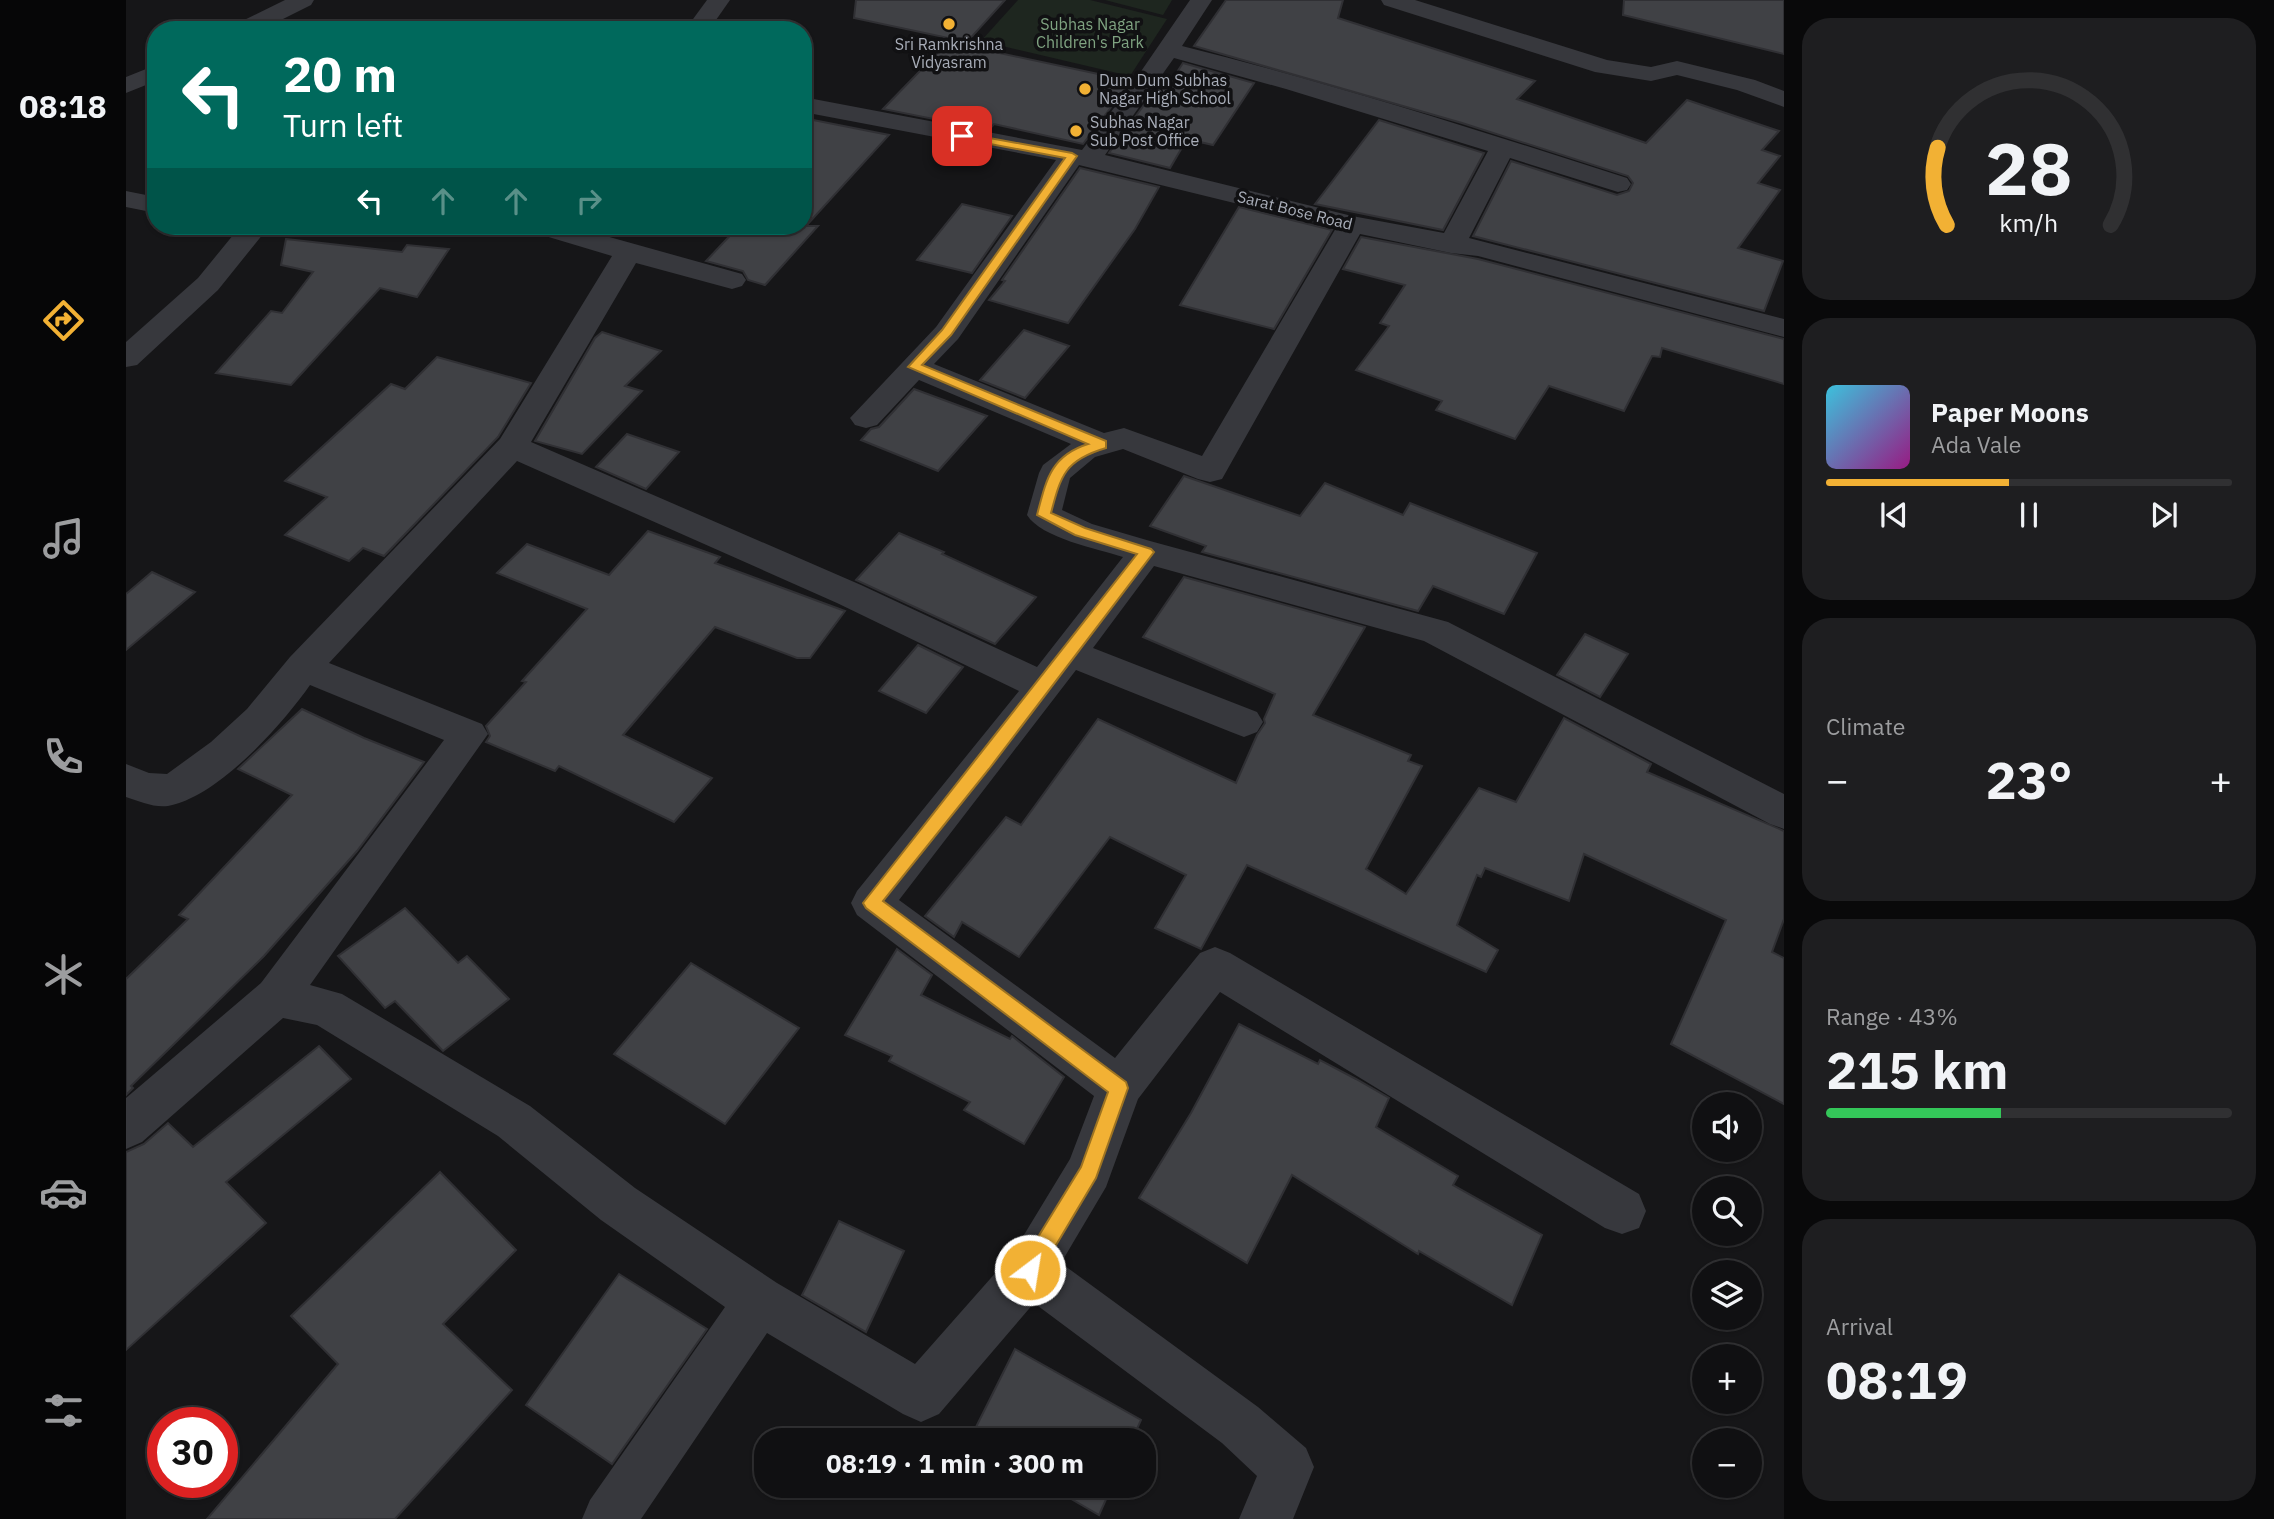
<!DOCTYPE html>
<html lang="en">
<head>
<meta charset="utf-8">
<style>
	:root { --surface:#101012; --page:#1e1e20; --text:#f1f3f6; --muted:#9c9d9f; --line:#303032; --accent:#f2b134 }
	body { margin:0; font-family:"IBM Plex Sans",sans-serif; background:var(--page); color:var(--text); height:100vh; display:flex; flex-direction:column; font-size:26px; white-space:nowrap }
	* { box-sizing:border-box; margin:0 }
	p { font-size:23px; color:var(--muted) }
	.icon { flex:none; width:38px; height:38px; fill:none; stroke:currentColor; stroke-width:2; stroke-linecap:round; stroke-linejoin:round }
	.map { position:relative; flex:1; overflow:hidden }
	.sheet { display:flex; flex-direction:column; gap:18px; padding:18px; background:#09090a; width:490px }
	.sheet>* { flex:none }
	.guide { position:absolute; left:21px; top:21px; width:665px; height:214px; border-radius:28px; box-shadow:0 2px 5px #0004,0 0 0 2px var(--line); background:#00695c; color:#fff; overflow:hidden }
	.controls { position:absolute; left:1566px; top:1092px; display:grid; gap:14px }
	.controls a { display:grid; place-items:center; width:70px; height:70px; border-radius:50%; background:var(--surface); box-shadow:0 2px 5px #0004,0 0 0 2px var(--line); font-size:35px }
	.speed { position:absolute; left:21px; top:1407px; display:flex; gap:14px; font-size:35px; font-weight:700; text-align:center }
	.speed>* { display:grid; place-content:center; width:91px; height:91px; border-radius:50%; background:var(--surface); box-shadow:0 2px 5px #0004,0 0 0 2px var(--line); line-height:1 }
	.speed .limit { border:10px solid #d22; background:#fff; color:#111 }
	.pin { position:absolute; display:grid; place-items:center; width:60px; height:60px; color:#fff; margin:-30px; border-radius:14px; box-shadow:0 4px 10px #0006 }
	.me { position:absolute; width:77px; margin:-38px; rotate:31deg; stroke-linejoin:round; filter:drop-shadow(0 0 5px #0008) }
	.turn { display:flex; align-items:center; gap:24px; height:147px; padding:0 21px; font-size:32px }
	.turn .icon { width:91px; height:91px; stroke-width:2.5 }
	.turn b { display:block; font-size:49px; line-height:60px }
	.lanes { display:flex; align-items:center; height:66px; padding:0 21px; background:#0003; justify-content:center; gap:35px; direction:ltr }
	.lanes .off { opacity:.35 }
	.big { font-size:52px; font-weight:700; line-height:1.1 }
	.sheet .tile { flex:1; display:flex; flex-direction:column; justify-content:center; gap:10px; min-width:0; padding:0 24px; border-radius:28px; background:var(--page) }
	.sheet .dial { align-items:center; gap:0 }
	.dial svg { height:182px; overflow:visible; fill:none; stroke:var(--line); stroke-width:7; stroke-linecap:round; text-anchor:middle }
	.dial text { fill:var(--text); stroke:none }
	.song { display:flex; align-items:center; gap:21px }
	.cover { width:84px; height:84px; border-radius:10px; background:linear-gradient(135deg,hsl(190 70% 55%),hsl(310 70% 35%)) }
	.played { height:7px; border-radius:4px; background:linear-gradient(90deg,var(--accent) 45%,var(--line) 45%) }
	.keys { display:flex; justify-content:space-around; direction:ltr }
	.heat { display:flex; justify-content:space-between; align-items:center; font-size:38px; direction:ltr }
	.charge { height:10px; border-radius:5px; background:linear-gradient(90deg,#34c759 43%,var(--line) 0) }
	.trip { position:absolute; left:628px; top:1428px; width:402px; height:70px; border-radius:28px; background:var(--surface); box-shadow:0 2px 5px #0004,0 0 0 2px var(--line); font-weight:700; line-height:70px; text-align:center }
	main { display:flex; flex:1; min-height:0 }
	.menu { display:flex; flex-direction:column; width:126px; justify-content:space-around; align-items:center; background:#060607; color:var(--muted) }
	.menu .icon { width:49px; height:49px }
	.menu .active { color:var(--accent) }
	.menu b { font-size:32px; color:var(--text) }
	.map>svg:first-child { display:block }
	.green { fill:#1e261f }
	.building { fill:#404145; stroke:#303034; stroke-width:2 }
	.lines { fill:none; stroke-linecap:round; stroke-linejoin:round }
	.minor { fill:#37383d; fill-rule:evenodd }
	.route { fill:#f2b134; stroke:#9d7322; stroke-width:2 }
	.poi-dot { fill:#f2b134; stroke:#111113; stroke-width:2.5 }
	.labels { text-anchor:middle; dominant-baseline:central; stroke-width:7; stroke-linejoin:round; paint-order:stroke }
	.far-park-label { font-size:16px; fill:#7fa381; stroke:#111113 }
	.far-poi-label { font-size:16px; fill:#a8adb8; stroke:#111113; text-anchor:start }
	.far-street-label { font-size:16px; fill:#a8adb8; stroke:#111113 }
</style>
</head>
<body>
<main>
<nav class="menu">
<b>08:18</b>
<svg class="icon active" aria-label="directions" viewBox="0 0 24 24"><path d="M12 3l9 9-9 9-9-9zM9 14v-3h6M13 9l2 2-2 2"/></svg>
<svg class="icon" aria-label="music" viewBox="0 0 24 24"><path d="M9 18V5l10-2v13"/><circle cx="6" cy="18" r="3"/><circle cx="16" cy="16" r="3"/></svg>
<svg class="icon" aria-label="phone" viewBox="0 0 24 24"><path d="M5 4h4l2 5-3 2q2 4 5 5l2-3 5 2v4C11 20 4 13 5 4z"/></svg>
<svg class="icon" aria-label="climate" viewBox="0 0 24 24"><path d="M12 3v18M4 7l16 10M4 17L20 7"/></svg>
<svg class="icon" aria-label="car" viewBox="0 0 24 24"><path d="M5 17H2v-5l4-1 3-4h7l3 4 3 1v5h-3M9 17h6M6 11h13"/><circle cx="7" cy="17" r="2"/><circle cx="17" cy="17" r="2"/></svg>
<svg class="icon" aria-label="filters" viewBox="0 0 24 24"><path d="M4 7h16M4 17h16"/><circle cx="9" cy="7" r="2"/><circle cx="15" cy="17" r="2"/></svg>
</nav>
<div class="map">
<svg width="1658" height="1519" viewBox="0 0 1658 1519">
	<rect width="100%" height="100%" fill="#161618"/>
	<!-- green -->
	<g class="green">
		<polygon points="892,0 964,0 1041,19 1004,76 855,41"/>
		<polygon points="979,0 1046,0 1037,15"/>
	</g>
	<!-- building -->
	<g class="building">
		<polygon points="730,0 879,0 841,42 728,18"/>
		<polygon points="1100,0 1217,0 1212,18 1409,81 1391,99 1520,143 1561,100 1653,131 1636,150 1654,156 1632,183 1654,190 1612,248 1657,261 1638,311 1347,236 1385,161 1491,195 1503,191 1507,183 1502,176 1336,123 1068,46"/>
		<polygon points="1498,0 1658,0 1658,54 1497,15"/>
		<polygon points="822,42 1005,81 957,144 868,124 863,130 757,109"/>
		<polygon points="1057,63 1128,83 1087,145 1061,139 1044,168 983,153 1031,87 1040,89"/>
		<polygon points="677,118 763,135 680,226 692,226 639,285 622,280 617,271 580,261 613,226 677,226"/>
		<polygon points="1253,120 1358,153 1317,230 1189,204"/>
		<polygon points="954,168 1033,187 1009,229 942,323 863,300 879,281 876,280"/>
		<polygon points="836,204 886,216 846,273 791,260"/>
		<polygon points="1113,207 1206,230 1148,329 1054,305"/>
		<polygon points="1235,237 1352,259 1658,339 1658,384 1536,348 1534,357 1526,356 1498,411 1423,386 1389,439 1310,410 1316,401 1230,370 1263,326 1254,323 1279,285 1217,269"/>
		<polygon points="160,239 276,252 281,245 323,249 291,297 254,288 165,385 90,373 145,311 156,313 187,272 155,265"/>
		<polygon points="898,330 943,346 899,398 854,380"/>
		<polygon points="476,332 535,351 499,386 516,391 456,454 409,441 469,338"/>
		<polygon points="311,357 405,383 372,437 258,556 237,548 223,561 159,535 201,497 159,481 265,384 279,389"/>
		<polygon points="788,389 861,416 812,471 735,440 745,429 753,427"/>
		<polygon points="501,434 553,452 520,489 470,467"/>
		<polygon points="1058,476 1174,516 1199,483 1277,515 1284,503 1411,553 1378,614 1307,586 1292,611 1076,552 1080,546 1024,526"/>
		<polygon points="522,531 594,557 589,563 719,611 684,658 671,658 589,627 497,735 586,778 548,822 433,766 429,771 360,742 364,736 360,726 400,682 396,681 461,609 371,573 401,544 483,575"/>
		<polygon points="773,533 818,552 816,554 910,597 869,644 730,580"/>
		<polygon points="26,572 69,592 0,650 0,594"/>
		<polygon points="1058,577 1239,627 1187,715 1285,755 1282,761 1296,766 1240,869 1280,894 1353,788 1390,802 1438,718 1525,764 1521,772 1658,831 1658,919 1646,952 1658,958 1658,1104 1545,1044 1600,920 1458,854 1443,901 1359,868 1355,877 1351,875 1331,925 1372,950 1360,972 1121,865 1075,949 1029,928 1060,875 984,837 893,957 836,922 828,937 799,916 880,817 895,825 972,719 1110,783 1131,735 1139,723 1138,719 1149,694 1017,637"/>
		<polygon points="1459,634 1502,654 1474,697 1431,675"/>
		<polygon points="792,645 837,667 800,713 753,691"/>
		<polygon points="176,709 238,738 298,762 231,851 138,956 5,1086 7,1088 0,1095 0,979 62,919 53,915 166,795 112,769"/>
		<polygon points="279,908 332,963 341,956 383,999 317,1051 269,1001 259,1008 212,956"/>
		<polygon points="771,949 806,975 795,995 884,1039 886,1036 938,1077 898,1144 838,1110 844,1102 763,1061 766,1056 719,1035"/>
		<polygon points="565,963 673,1028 599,1124 488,1054"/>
		<polygon points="1113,1024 1192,1064 1194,1060 1230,1079 1263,1098 1250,1127 1332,1176 1327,1185 1416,1235 1386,1305 1293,1251 1292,1254 1166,1175 1121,1263 1013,1198 1065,1113"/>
		<polygon points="193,1046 225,1079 100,1182 140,1223 0,1350 0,1152 18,1144 42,1123 67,1147"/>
		<polygon points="314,1172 390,1250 317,1324 386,1390 269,1519 81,1519 212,1364 165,1316"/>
		<polygon points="713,1221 778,1251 740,1332 676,1295"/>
		<polygon points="493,1274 581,1329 486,1464 400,1405"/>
		<polygon points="889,1349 1015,1420 1006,1440 844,1439"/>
		<polygon points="923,1486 986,1486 973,1515"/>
	</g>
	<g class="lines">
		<!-- minor -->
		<g class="minor">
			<polygon points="159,0 188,0 185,5 135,30 104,30 108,25"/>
			<polygon points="581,0 604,0 583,30 559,30"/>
			<path d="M1064 0H1086L1056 46C1206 83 1354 131 1501 178L1505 184 1501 190 1492 192 1384 158 1343 238 1658 319V337L1352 256 1325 253 1234 234 1096 479 1084 482 1072 479 997 449 969 457 944 478 936 510 966 524 1024 541 1322 622 1658 794V829L1644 824 1298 641 1028 566 967 648 1131 712 1137 722 1131 732 1118 737 1105 732 950 670 773 900 989 1058 1074 953 1089 947 1104 953 1513 1194 1520 1211 1513 1228 1496 1234 1479 1228 1094 992 1012 1099 980 1187 935 1263 1132 1407 1180 1448 1188 1467 1167 1519H1113L1131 1476 1096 1443 908 1303 813 1414 795 1422 777 1414 641 1333 515 1519H456L464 1500 599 1307 475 1220 372 1136 191 1025 157 1018 16 1142 0 1149V1098L135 983 318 740 184 685C156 725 92 797 42 806 28 808 13 801 0 797V764L23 773 41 774 85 742 121 709 164 657 374 439 486 256 406 232 402 226H444L616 274 620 280 616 286 606 289 510 263 405 442 735 585 911 667 997 557C972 549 915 538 901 515L913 473 917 465 945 444 793 380 751 425 740 428 729 425 724 418 810 327 930 160 677 112V97L956 150 1007 83ZM1048 58 1160 89 1362 151 1318 233 1226 216 979 155ZM953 165 1210 228 1076 456 998 428 978 433 808 364 832 339ZM391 461 711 603 893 691 731 891 725 903 731 915 968 1096 944 1159 887 1253 789 1364 651 1283 509 1188 404 1106 216 994 184 985 362 734 356 724 203 663Z"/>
			<polygon points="1255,0 1289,0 1481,60 1525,67 1551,61 1629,80 1658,91 1658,107 1611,90 1551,75 1525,81 1469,72 1258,5"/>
			<polygon points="30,65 30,81 0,93 0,77"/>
			<polygon points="0,191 30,197 30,213 0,207"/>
			<polygon points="109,226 211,226 207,232 197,234 137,234 92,290 11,365 0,367 0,342 72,278 112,229"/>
		</g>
	</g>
	<!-- route -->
	<path class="route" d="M836 133 946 153 951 156 825 335 796 365 980 441V448C939 460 935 475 925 513L959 528 1025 549 1028 552 863 769 757 901 1000 1082 1002 1088 970 1178 911 1277 904 1280 896 1277 893 1270 896 1263 955 1167 982 1092 740 908 737 903 1011 554 949 535 911 515C920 481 924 456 962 444L782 367 816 330 939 158 832 138V134Z"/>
	<!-- markers -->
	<g class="poi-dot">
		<circle cx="823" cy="24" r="7"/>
		<circle cx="959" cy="89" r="7"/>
		<circle cx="950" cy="131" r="7"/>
	</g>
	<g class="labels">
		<!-- far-park labels -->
		<g class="far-park-label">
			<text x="964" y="24">Subhas Nagar<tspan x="964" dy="18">Children's Park</tspan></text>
		</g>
		<!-- far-poi labels -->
		<g class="far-poi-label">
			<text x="823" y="44" text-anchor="middle">Sri Ramkrishna<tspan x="823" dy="18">Vidyasram</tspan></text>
			<text x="973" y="80">Dum Dum Subhas<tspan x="973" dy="18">Nagar High School</tspan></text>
			<text x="964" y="122">Subhas Nagar<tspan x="964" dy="18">Sub Post Office</tspan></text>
		</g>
		<!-- far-street labels -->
		<g class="far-street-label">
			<text transform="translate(1169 210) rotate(14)">Sarat Bose Road</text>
		</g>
	</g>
</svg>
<div class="controls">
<a><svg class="icon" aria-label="sound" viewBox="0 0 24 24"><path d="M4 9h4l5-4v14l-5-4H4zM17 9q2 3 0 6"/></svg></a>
<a><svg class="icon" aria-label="search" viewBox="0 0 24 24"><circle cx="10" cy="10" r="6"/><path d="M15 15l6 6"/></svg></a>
<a><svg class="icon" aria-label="layers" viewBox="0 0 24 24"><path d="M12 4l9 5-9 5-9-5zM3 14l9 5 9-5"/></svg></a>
<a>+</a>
<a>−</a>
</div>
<div class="speed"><div class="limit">30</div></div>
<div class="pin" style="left:836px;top:136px;background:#d93025"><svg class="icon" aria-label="arrive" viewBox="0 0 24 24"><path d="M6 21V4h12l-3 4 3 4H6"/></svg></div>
<svg class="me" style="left:904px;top:1270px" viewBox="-20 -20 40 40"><circle r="17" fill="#f2b134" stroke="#fff" stroke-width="3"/><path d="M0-11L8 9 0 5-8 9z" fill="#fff"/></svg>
<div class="trip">08:19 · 1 min · 300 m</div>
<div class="guide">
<div class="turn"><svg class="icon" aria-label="left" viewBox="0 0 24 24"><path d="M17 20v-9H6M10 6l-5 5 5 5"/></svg><div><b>20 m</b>Turn left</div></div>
<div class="lanes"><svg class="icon" aria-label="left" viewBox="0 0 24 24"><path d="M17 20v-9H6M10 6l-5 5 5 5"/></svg><svg class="icon off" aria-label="ahead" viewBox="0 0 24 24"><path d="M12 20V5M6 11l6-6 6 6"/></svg><svg class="icon off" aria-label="ahead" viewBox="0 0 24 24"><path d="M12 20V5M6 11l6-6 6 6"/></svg><svg class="icon off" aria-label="right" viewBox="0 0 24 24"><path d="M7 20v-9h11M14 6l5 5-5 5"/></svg></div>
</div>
</div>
<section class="sheet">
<div class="tile dial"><svg viewBox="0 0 100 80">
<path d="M14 69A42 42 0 1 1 86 69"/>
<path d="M14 69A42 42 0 0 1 10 35" stroke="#f2b134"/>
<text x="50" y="56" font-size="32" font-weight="700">28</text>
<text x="50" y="72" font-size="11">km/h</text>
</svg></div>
<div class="tile">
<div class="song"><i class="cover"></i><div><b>Paper Moons</b><p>Ada Vale</p></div></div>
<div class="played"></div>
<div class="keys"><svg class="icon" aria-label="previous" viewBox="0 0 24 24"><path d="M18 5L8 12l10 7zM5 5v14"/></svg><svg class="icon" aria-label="pause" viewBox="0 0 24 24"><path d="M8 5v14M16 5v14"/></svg><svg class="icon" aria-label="next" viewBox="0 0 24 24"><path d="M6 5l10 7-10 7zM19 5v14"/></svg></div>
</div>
<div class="tile"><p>Climate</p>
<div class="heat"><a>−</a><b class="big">23°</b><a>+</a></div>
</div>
<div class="tile"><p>Range · 43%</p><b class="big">215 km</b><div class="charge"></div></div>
<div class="tile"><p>Arrival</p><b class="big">08:19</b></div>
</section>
</main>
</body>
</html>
